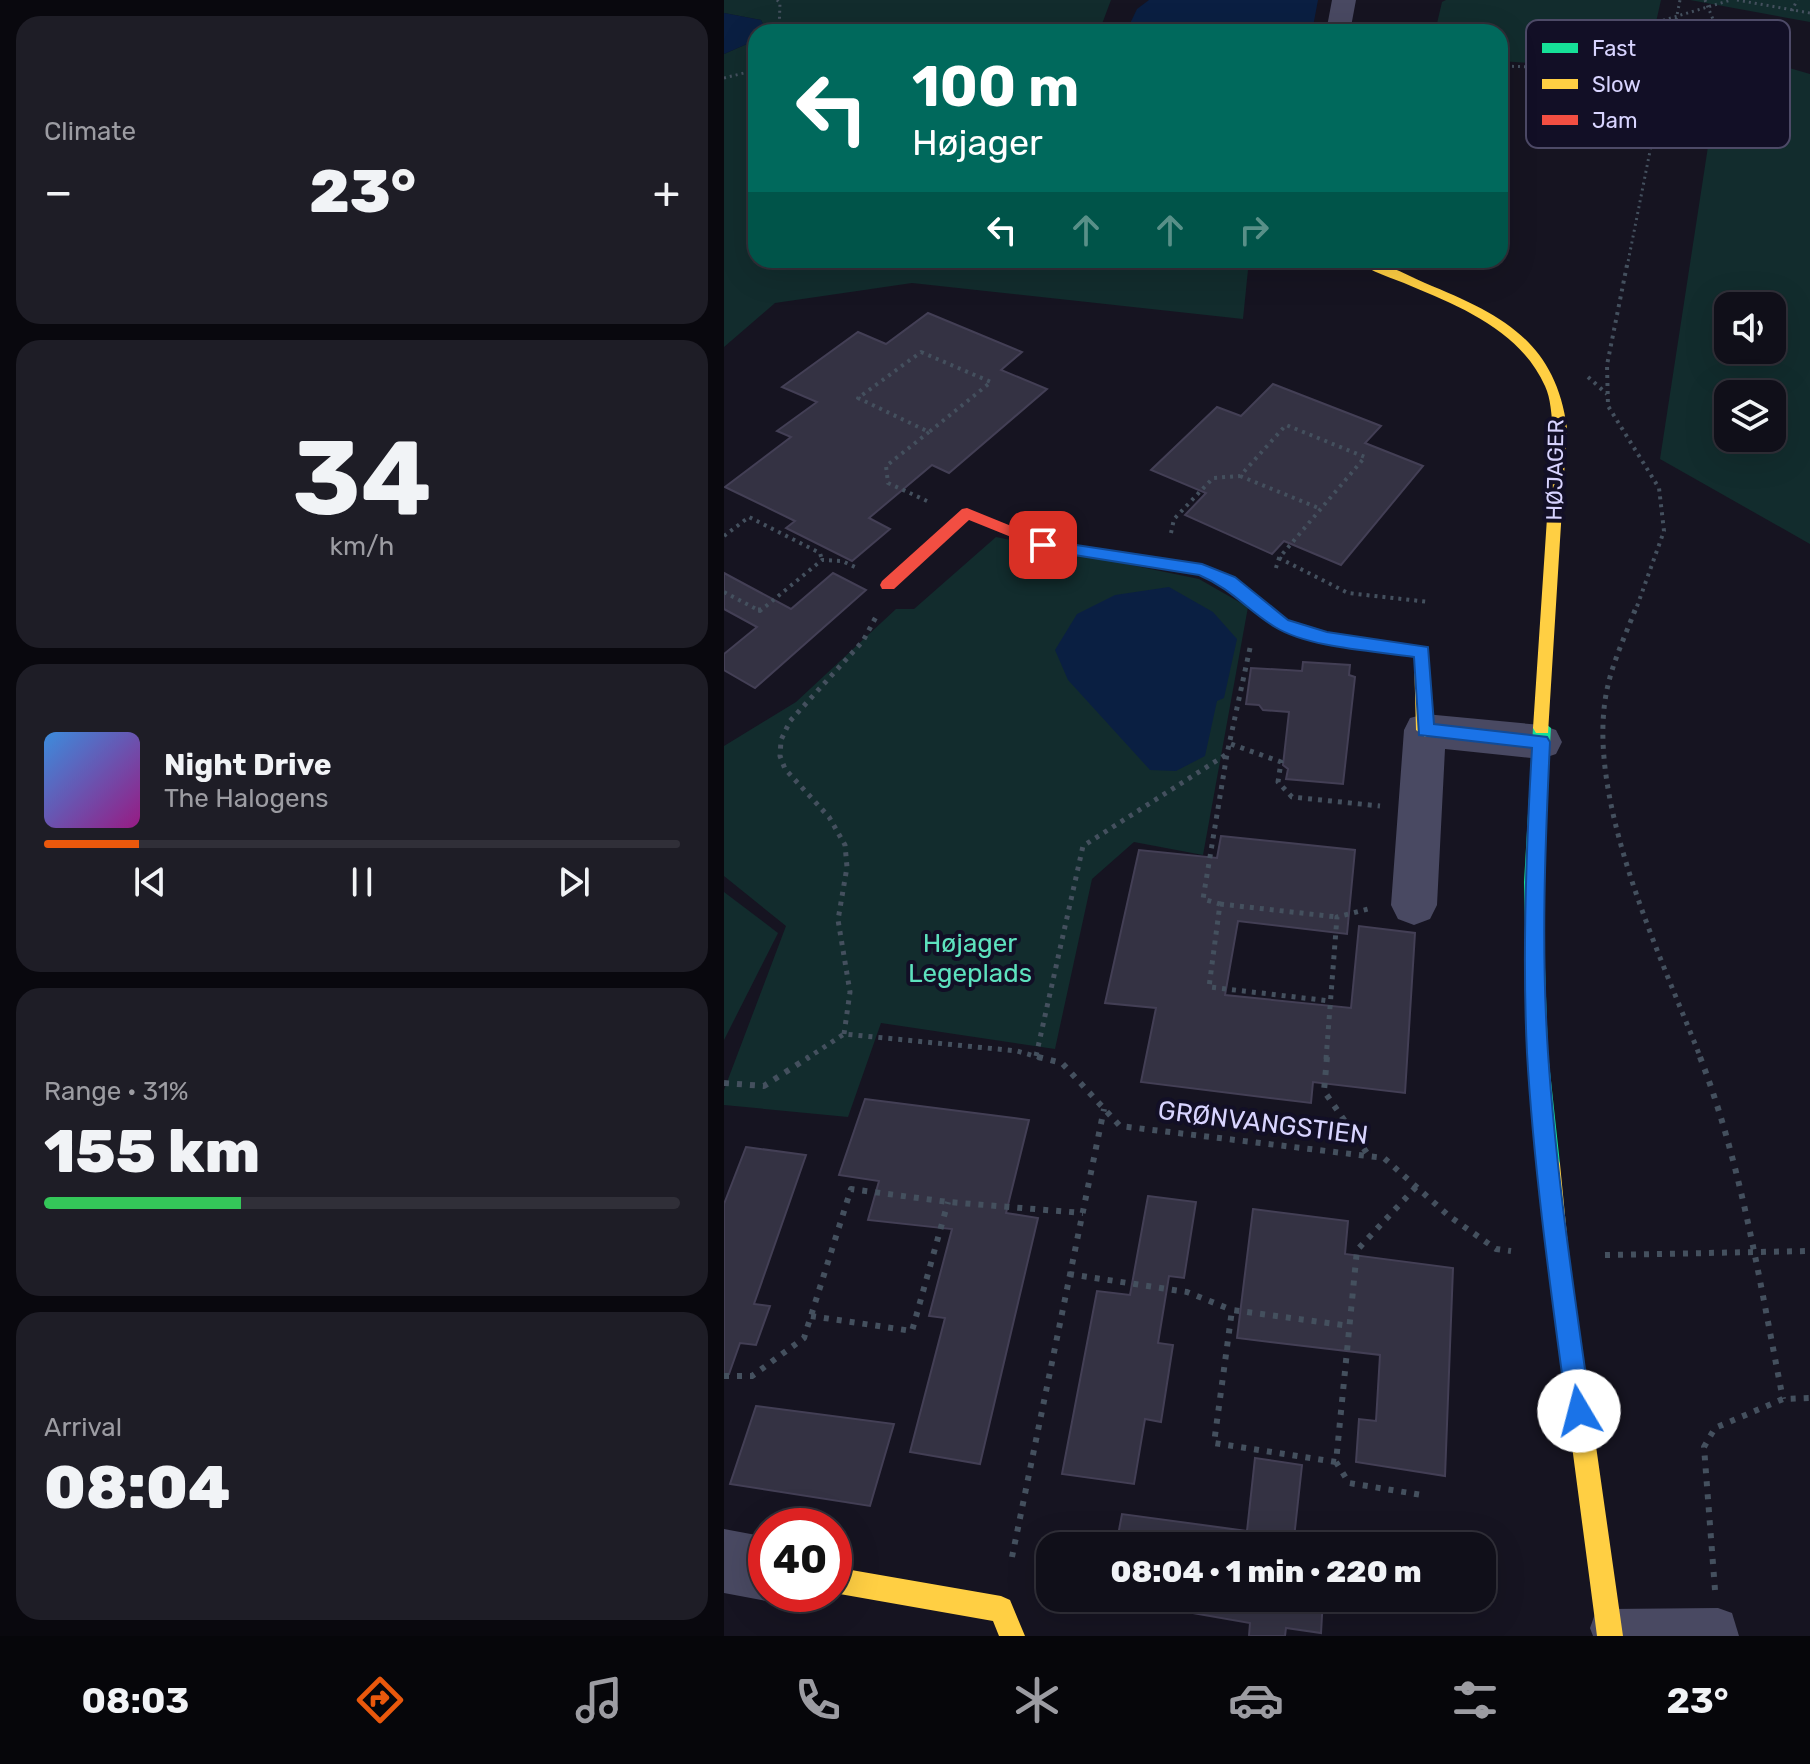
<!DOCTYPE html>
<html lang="en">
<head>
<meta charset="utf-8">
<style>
	:root { --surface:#100f19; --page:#1e1d26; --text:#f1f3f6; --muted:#9c9ca2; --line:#302f38; --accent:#ea580c }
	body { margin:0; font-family:Rubik,sans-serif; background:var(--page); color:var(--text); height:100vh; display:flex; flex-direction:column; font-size:30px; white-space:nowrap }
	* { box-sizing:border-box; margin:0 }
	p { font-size:26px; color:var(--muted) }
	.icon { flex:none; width:44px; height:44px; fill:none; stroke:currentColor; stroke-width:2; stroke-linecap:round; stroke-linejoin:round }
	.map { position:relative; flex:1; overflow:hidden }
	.sheet { display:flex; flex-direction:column; gap:16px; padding:16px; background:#09080e; width:724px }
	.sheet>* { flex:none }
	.banner { position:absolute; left:24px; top:24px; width:760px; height:244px; border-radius:24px; box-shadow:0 8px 32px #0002,0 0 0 2px var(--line); background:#00695c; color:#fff; overflow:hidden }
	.fabs { position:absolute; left:990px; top:292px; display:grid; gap:16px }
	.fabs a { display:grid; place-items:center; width:72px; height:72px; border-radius:16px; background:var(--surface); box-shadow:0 8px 32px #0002,0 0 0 2px var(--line); font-size:40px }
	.speed { position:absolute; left:24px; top:1508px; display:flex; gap:16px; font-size:40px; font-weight:700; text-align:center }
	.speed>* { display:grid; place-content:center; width:104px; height:104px; border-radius:50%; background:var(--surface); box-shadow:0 8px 32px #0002,0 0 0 2px var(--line); line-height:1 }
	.speed .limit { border:12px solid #d22; background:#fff; color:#111 }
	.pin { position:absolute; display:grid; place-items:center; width:68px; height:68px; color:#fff; margin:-34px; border-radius:16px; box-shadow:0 4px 12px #0006 }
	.me { position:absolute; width:88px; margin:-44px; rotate:352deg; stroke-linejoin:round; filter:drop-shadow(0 0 6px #0008) }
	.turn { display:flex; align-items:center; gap:28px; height:168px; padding:0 32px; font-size:36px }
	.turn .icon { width:104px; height:104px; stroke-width:2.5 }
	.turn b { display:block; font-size:56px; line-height:68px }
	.lanes { display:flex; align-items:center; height:76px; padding:0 32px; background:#0003; justify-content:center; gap:40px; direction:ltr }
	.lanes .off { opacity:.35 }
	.big { font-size:60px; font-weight:800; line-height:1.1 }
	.sheet .widget { flex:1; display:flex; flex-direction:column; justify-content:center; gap:12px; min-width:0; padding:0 28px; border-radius:24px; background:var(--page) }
	.sheet .dial { align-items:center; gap:0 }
	.dial b { font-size:104px; line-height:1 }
	.song { display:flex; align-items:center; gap:24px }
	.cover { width:96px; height:96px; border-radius:12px; background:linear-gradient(135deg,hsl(210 70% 55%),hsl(310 70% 35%)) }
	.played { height:8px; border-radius:4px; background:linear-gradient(90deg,var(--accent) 15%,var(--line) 15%) }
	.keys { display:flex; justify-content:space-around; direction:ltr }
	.heat { display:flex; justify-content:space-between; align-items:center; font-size:44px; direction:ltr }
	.charge { height:12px; border-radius:6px; background:linear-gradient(90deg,#34c759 31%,var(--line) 0) }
	.trip { position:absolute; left:312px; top:1532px; width:460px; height:80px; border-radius:24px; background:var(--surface); box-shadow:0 8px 32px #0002,0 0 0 2px var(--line); font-weight:800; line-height:80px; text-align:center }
	.tab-bar { display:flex; height:128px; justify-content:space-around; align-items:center; background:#06060a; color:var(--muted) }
	.tab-bar .icon { width:56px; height:56px }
	.tab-bar .active { color:var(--accent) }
	.tab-bar b { font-size:36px; color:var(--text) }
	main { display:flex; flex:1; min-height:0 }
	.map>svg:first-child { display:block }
	.green { fill:#122c2d; fill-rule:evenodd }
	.water { fill:#0a1f42 }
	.building { fill:#343243; stroke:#433f55; stroke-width:2 }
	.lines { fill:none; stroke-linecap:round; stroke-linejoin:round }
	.path-far3 { stroke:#44505e; stroke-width:3; stroke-dasharray:2 4; stroke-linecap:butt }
	.path-far2 { stroke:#44505e; stroke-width:4; stroke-dasharray:3 5; stroke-linecap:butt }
	.path-far1 { stroke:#44505e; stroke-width:5; stroke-dasharray:4 6; stroke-linecap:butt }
	.path { stroke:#44505e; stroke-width:6; stroke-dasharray:5 8; stroke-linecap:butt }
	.lane { fill:#494962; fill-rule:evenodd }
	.street { fill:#494962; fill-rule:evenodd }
	.fast { fill:#16e098; fill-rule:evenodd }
	.slow { fill:#ffcf43; fill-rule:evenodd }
	.jam { fill:#f24e42; fill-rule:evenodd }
	.route { fill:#1a73e8; stroke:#114b97; stroke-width:2 }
	.labels { text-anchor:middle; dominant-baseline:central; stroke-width:8; stroke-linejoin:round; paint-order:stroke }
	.far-street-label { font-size:22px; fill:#d8d4ff; stroke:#120f26 }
	.park-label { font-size:26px; fill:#5de2be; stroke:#120f26 }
	.street-label { font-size:26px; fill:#d8d4ff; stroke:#120f26 }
	.key { fill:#120f26; stroke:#4d4a67; stroke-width:2 }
	.key-label { font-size:22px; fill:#d8d4ff }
</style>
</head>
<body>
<main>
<section class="sheet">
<div class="widget"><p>Climate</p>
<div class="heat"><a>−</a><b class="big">23°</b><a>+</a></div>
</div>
<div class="widget dial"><b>34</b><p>km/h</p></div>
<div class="widget">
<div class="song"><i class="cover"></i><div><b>Night Drive</b><p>The Halogens</p></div></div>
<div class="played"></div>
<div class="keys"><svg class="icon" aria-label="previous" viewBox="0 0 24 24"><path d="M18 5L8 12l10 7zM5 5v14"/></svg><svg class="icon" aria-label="pause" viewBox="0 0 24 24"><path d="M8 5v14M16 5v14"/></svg><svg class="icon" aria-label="next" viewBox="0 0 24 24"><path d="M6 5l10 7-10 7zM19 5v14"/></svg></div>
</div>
<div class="widget"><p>Range · 31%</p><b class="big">155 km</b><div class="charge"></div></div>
<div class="widget"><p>Arrival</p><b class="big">08:04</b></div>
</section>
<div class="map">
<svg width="1086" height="1636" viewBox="0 0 1086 1636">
	<rect width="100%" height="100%" fill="#161421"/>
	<!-- green -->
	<g class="green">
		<polygon points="0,0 387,0 375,32 43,32 37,20 0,13"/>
		<polygon points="722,0 937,0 921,71 776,61 776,32 711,32 718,2"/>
		<polygon points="966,0 1086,0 1086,22"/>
		<polygon points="32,40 32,260 525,260 519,319 188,283 51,303 0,347 0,54"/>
		<path d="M999 49 1086 74V544L936 459ZM1048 306V350H1004V306ZM1004 394H1048V438H1004Z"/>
		<polygon points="272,537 475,579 524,607 479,855 410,842 368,879 331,1049 157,1023 124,1117 0,1105 0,1090 62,926 0,876 0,746 72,702 172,609 190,609"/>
		<polygon points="0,892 54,933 0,1040"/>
	</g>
	<!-- water -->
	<g class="water">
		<polygon points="425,0 594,0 588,32 402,32 413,9"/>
		<polygon points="0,13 37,20 43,32 32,32 32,40 0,54"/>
		<polygon points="445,587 489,612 513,639 500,698 493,701 481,756 452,771 426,770 344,680 331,650 353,614 391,595"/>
	</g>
	<!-- building -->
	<g class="building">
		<polygon points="204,313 298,352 277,370 323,389 225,473 208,465 145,518 166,529 128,561 62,528 71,521 1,487 67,437 53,431 93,402 58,387 134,332 162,344"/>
		<polygon points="549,384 657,426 641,443 699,466 617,565 560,541 548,554 461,515 482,493 427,470 493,407 517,416"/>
		<polygon points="0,573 67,609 109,573 142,590 31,688 0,670 0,654 33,627 0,609"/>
		<polygon points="579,662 626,665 625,675 631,677 619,784 562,779 564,769 559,765 565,712 539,710 535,705 522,704 527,668 578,671"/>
		<polygon points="497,836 631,850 623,934 514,921 501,995 627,1008 635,926 691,933 681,1093 589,1082 587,1103 417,1082 432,1008 381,1003 415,850 493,858"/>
		<polygon points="141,1099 305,1120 282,1213 314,1218 256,1464 186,1452 221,1318 205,1316 228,1229 144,1220 155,1181 115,1175"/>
		<polygon points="22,1147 82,1155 30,1304 46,1306 32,1345 16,1343 5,1374 0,1374 0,1204"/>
		<polygon points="424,1196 472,1202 460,1278 445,1276 434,1343 449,1345 437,1422 421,1419 410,1484 338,1474 373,1291 406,1295"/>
		<polygon points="529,1209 624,1221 621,1254 729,1268 721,1476 632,1462 635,1419 652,1421 656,1355 513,1338"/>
		<polygon points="32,1406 170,1424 146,1506 6,1484"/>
		<polygon points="531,1458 578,1465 570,1538 583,1540 582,1546 392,1546 398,1514 523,1531"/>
		<polygon points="383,1598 599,1598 597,1633 562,1628 561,1636 525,1636 526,1623"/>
	</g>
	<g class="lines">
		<!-- path-far3 -->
		<g class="path-far3">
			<polyline points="53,0 56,3 55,32"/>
			<polyline points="981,0 993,29 1015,55"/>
			<polyline points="1013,0 1086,13"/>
			<polyline points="1068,11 1073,0"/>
			<polyline points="776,66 847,68 940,78"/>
			<polyline points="823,68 890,35 1007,0"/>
			<polyline points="0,78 32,70"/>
			<polyline points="903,267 956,0"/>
		</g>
		<!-- path-far2 -->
		<g class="path-far2">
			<polyline points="903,265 883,365 884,406 935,488 940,531 911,612"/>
			<polygon points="197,352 267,382 205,432 134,398"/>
			<polyline points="864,377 883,394"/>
			<polyline points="516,476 597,509"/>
			<polyline points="203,501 164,483 162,466 205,432"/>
			<polyline points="447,533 450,519 489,478 516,476 562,425 641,457 555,558 551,571"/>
			<polyline points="0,536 25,517 96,553 98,560"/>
			<polyline points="555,558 624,593 705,602"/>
			<polyline points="0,592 36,611 98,560 118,561 131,567"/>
		</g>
		<!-- path-far1 -->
		<g class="path-far1">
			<polyline points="34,610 37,610"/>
			<path d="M911 610C902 634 890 659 884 685 858 794 937 956 977 1059"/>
			<polyline points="526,648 503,754 479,899 496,904 485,987 606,1001"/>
			<polyline points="507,744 557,762 554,782 568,797 656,806"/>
			<polyline points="496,904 613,917"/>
			<polyline points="120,1034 126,992 114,920 123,867 121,845 105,817 61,769 56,756 57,740 66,721 139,641 153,615"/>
			<polyline points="312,1056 359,846 503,754"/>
			<polyline points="82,1059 120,1034 293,1051 321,1059"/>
			<polyline points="602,1059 613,917 648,908"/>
		</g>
		<!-- path -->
		<g class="path">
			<polyline points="314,1057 338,1063 396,1126 660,1158 725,1216 772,1249 787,1251"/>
			<polyline points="603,1057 600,1091 645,1156"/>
			<path d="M976 1057C1018 1165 1036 1285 1059 1399"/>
			<polyline points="0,1083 40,1086 85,1057"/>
			<polyline points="692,1187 633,1250 612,1462 625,1483 698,1495"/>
			<polyline points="881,1255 1086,1251"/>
			<polyline points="345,1274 463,1292 508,1310"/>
			<polyline points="87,1316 188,1331 224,1202"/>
			<polyline points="0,1376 28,1376 80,1338 127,1189 224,1202 359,1213"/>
			<polyline points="612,1462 490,1443 508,1310 626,1326"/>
			<polyline points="288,1557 380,1109"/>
			<polyline points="991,1590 980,1447 991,1428 1059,1399 1086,1398"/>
		</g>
		<!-- lane -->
		<polygon class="lane" points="994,1608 1008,1613 1015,1636 869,1636 866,1628 871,1614 885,1609"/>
		<!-- street -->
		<g class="street">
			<polygon points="608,0 632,0 626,32 602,32"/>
			<polygon points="701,714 817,725 832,730 838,742 832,754 817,759 721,749 713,905 706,919 690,925 674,919 667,905 680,730 686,718"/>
			<polygon points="0,1529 42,1537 42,1594 58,1594 42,1601 0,1593"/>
		</g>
		<!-- fast -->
		<polygon class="fast" points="818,721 827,728 818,882 824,1053 836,1164 833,1172 825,1175 817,1172 814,1164 804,1053 800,882 809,728"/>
		<!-- slow -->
		<g class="slow">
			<path d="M632 260C656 260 679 273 701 283 776 314 831 340 843 428L824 733H812L809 728 829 428C827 414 827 399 821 386 797 332 738 307 687 286 669 278 646 272 632 260Z"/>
			<polygon points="501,574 564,620 602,632 704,648 710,730 707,735 701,737 692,730 690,657 602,644 552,628 496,584 493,580 496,576"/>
			<polygon points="825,1153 833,1156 836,1164 845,1256 899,1636 873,1636 823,1256 814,1164 817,1156"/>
			<polygon points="110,1567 277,1596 286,1600 301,1636 275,1636 269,1621 110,1593"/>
		</g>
		<!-- jam -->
		<polygon class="jam" points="243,508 322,540 478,565 506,576 509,580 501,586 475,575 319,550 245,520 170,589 158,589 156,585 158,581 238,509"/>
	</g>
	<!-- route -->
	<path class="route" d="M319 540 478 564 511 577 564 620 603 632 704 647 710 724 823 737 826 742C821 846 817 949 824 1053 832 1173 850 1292 867 1411L863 1419 855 1423 846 1419 843 1411C827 1292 810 1172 803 1053 798 951 802 849 808 748L695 735 690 657C651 651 585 648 551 627 523 610 508 589 475 575L313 549 311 545Z"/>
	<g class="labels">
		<!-- far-street labels -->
		<g class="far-street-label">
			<text transform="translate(831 470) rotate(-89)">HØJAGER</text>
		</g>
		<!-- park labels -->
		<g class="park-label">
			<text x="246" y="943">Højager<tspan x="246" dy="30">Legeplads</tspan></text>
		</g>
		<!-- street labels -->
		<g class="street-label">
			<text transform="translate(539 1123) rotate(7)">GRØNVANGSTIEN</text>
		</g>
	</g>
	<!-- legend -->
	<rect x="802" y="20" width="264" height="128" rx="12" class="key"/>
	<rect x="818" y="43" width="36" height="10" fill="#16e098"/>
	<rect x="818" y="79" width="36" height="10" fill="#ffcf43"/>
	<rect x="818" y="115" width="36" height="10" fill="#f24e42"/>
	<g class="key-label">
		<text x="868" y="56">Fast</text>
		<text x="868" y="92">Slow</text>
		<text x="868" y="128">Jam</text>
	</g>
</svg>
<div class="fabs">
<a><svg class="icon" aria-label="sound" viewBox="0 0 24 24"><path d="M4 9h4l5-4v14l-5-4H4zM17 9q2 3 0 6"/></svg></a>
<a><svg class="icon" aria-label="layers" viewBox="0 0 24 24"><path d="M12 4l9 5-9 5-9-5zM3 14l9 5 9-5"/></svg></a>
</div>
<div class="speed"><div class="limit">40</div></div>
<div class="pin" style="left:319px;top:545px;background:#d93025"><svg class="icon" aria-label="arrive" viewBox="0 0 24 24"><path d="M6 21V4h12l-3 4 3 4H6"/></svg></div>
<svg class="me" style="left:855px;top:1411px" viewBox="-20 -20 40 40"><circle r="19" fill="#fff"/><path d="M0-13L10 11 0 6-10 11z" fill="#1a73e8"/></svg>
<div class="trip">08:04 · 1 min · 220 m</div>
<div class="banner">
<div class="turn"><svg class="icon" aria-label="left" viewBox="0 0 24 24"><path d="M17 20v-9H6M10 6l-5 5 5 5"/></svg><div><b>100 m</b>Højager</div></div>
<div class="lanes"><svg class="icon" aria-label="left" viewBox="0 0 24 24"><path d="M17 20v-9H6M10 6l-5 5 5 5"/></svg><svg class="icon off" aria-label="ahead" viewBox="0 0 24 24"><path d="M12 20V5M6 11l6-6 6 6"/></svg><svg class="icon off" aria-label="ahead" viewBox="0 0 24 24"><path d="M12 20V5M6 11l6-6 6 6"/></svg><svg class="icon off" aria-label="right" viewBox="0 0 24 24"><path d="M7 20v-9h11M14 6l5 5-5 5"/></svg></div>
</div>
</div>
</main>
<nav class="tab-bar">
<b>08:03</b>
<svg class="icon active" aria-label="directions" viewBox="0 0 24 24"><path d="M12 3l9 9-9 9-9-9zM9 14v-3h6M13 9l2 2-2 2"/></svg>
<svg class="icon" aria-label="music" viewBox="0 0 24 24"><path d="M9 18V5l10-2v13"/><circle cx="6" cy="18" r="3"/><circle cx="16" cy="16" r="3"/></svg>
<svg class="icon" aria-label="phone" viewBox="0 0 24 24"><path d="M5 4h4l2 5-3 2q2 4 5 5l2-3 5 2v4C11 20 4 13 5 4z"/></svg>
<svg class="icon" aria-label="climate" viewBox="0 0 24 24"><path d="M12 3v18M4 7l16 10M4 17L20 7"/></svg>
<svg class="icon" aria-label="car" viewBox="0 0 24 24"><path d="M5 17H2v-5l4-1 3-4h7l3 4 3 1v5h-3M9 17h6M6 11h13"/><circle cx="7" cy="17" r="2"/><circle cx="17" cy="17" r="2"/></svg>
<svg class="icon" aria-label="filters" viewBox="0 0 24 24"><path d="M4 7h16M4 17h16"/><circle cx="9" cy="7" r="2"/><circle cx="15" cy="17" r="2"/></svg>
<b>23°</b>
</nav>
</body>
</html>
